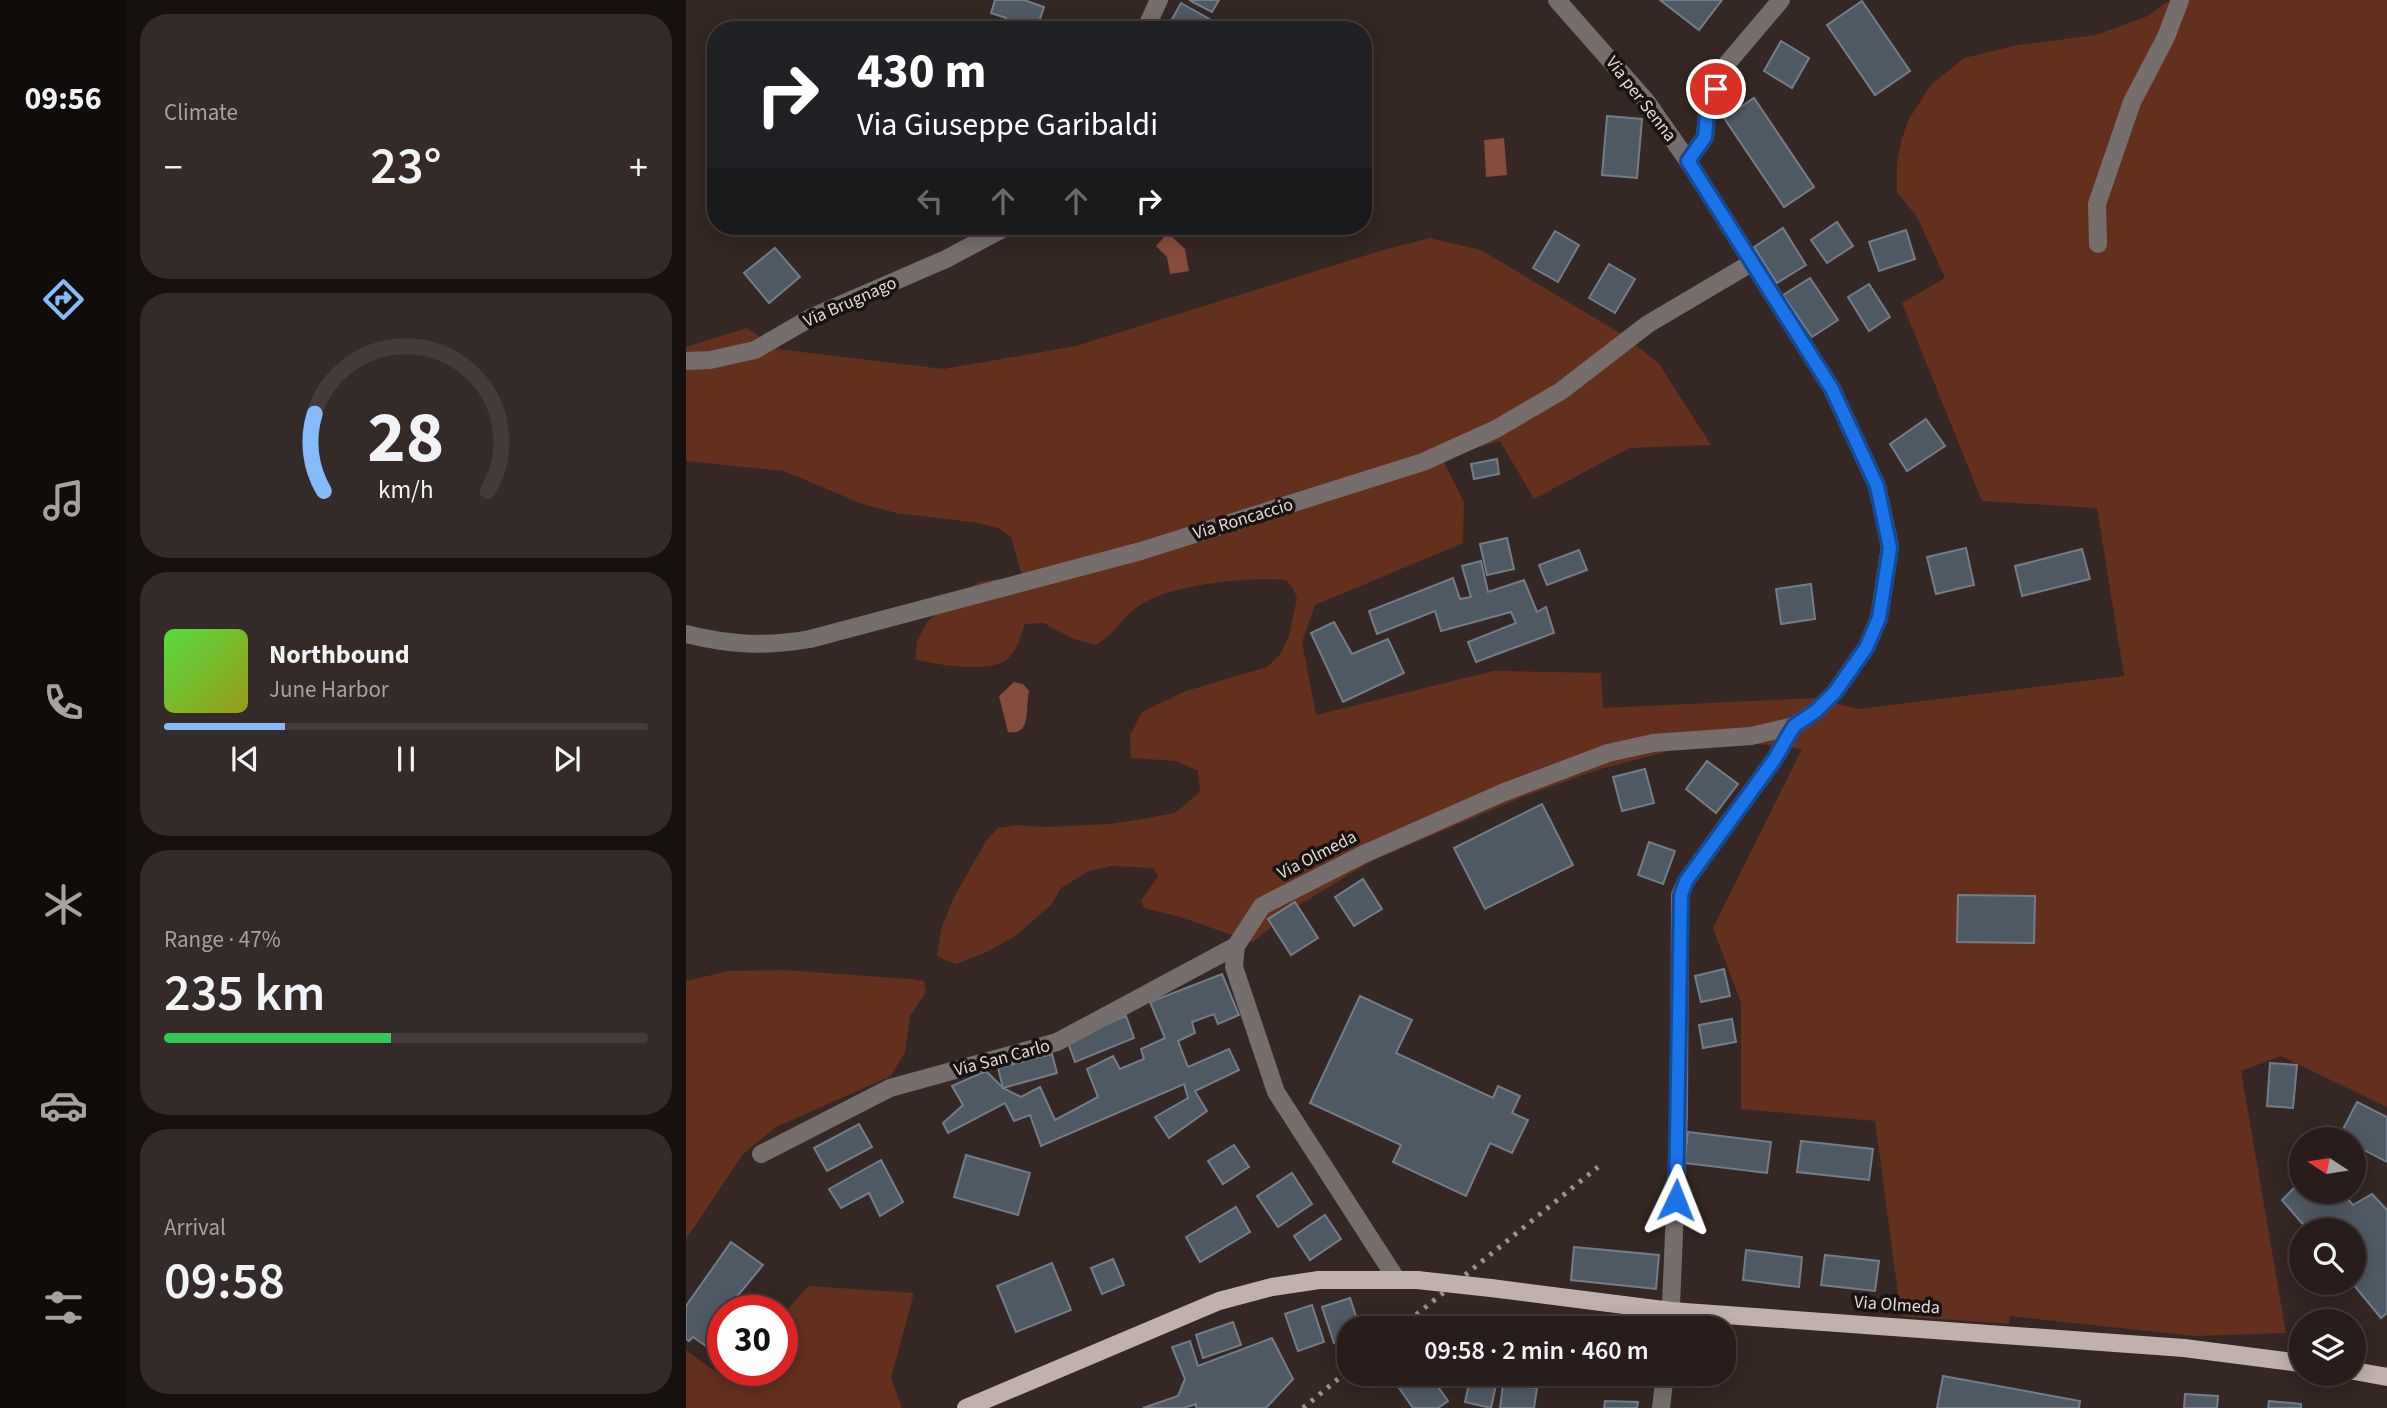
<!DOCTYPE html>
<html lang="en">
<head>
<meta charset="utf-8">
<style>
	:root { --surface:#281d1a; --page:#342a27; --text:#f1f3f6; --muted:#a5a2a2; --line:#443b39; --accent:#85bbfb }
	body { margin:0; font-family:"Source Sans 3",sans-serif; background:var(--page); color:var(--text); height:100vh; display:flex; flex-direction:column; font-size:26px; white-space:nowrap }
	* { box-sizing:border-box; margin:0 }
	p { font-size:23px; color:var(--muted) }
	.icon { flex:none; width:38px; height:38px; fill:none; stroke:currentColor; stroke-width:2; stroke-linecap:round; stroke-linejoin:round }
	.map { position:relative; flex:1; overflow:hidden }
	.details { display:flex; flex-direction:column; gap:14px; padding:14px; background:#16100e; width:560px }
	.details>* { flex:none }
	.guide { position:absolute; left:21px; top:21px; width:665px; height:214px; border-radius:28px; box-shadow:0 4px 18px #0003,0 0 0 2px var(--line); background:#202124; color:#fff; overflow:hidden }
	.needle { width:46px; rotate:282deg }
	.controls { position:absolute; left:1603px; top:1127px; display:grid; gap:14px }
	.controls a { display:grid; place-items:center; width:77px; height:77px; border-radius:50%; background:var(--surface); box-shadow:0 4px 18px #0003,0 0 0 2px var(--line); font-size:35px }
	.speed { position:absolute; left:21px; top:1295px; display:flex; gap:14px; font-size:35px; font-weight:700; text-align:center }
	.speed>* { display:grid; place-content:center; width:91px; height:91px; border-radius:50%; background:var(--surface); box-shadow:0 4px 18px #0003,0 0 0 2px var(--line); line-height:1 }
	.speed .limit { border:10px solid #d22; background:#fff; color:#111 }
	.pin { position:absolute; display:grid; place-items:center; width:60px; height:60px; color:#fff; margin:-30px; border:4px solid #fff; border-radius:50%; box-shadow:0 2px 7px #0007 }
	.me { position:absolute; width:77px; margin:-38px; rotate:2deg; stroke-linejoin:round; filter:drop-shadow(0 0 5px #0008) }
	.turn { display:flex; align-items:center; gap:24px; height:147px; padding:0 35px; font-size:32px }
	.turn .icon { width:91px; height:91px; stroke-width:2.5 }
	.turn b { display:block; font-size:49px; line-height:60px }
	.lanes { display:flex; align-items:center; height:66px; padding:0 35px; background:#0003; justify-content:center; gap:35px; direction:ltr }
	.lanes .off { opacity:.35 }
	.big { font-size:52px; font-weight:600; line-height:1.1 }
	.details .tile { flex:1; display:flex; flex-direction:column; justify-content:center; gap:10px; min-width:0; padding:0 24px; border-radius:28px; background:var(--page) }
	.details .dial { align-items:center; gap:0 }
	.dial svg { height:182px; overflow:visible; fill:none; stroke:var(--line); stroke-width:7; stroke-linecap:round; text-anchor:middle }
	.dial text { fill:var(--text); stroke:none }
	.song { display:flex; align-items:center; gap:21px }
	.cover { width:84px; height:84px; border-radius:10px; background:linear-gradient(135deg,hsl(110 70% 55%),hsl(60 70% 35%)) }
	.played { height:7px; border-radius:4px; background:linear-gradient(90deg,var(--accent) 25%,var(--line) 25%) }
	.keys { display:flex; justify-content:space-around; direction:ltr }
	.heat { display:flex; justify-content:space-between; align-items:center; font-size:38px; direction:ltr }
	.charge { height:10px; border-radius:5px; background:linear-gradient(90deg,#34c759 47%,var(--line) 0) }
	.trip { position:absolute; left:651px; top:1316px; width:399px; height:70px; border-radius:28px; background:var(--surface); box-shadow:0 4px 18px #0003,0 0 0 2px var(--line); font-weight:600; line-height:70px; text-align:center }
	main { display:flex; flex:1; min-height:0 }
	.tabs { display:flex; flex-direction:column; width:126px; justify-content:space-around; align-items:center; background:#100c0a; color:var(--muted) }
	.tabs .icon { width:49px; height:49px }
	.tabs .selected { color:var(--accent) }
	.tabs b { font-size:32px; color:var(--text) }
	.map>svg:first-child { display:block }
	.green { fill:#63301e }
	.water { fill:#854c39 }
	.building { fill:#4f5964; stroke:#737d89; stroke-width:2 }
	.lines { fill:none; stroke-linecap:round; stroke-linejoin:round }
	.minor { stroke:#756e6c; stroke-width:18 }
	.major { stroke:#c0b1ac; stroke-width:18 }
	.rail { stroke:#9d928e; stroke-width:5; stroke-dasharray:3.5 7; stroke-linecap:butt }
	.major-bridge { stroke:#c0b1ac; stroke-width:18 }
	.route-casing { stroke:#114b97; stroke-width:18 }
	.route { stroke:#1a73e8; stroke-width:12 }
	.labels { text-anchor:middle; dominant-baseline:central; stroke-width:7; stroke-linejoin:round; paint-order:stroke }
	.street-label { font-size:18px; fill:#e1d8d5; stroke:#181210 }
</style>
</head>
<body>
<main>
<nav class="tabs">
<b>09:56</b>
<svg class="icon selected" aria-label="directions" viewBox="0 0 24 24"><path d="M12 3l9 9-9 9-9-9zM9 14v-3h6M13 9l2 2-2 2"/></svg>
<svg class="icon" aria-label="music" viewBox="0 0 24 24"><path d="M9 18V5l10-2v13"/><circle cx="6" cy="18" r="3"/><circle cx="16" cy="16" r="3"/></svg>
<svg class="icon" aria-label="phone" viewBox="0 0 24 24"><path d="M5 4h4l2 5-3 2q2 4 5 5l2-3 5 2v4C11 20 4 13 5 4z"/></svg>
<svg class="icon" aria-label="climate" viewBox="0 0 24 24"><path d="M12 3v18M4 7l16 10M4 17L20 7"/></svg>
<svg class="icon" aria-label="car" viewBox="0 0 24 24"><path d="M5 17H2v-5l4-1 3-4h7l3 4 3 1v5h-3M9 17h6M6 11h13"/><circle cx="7" cy="17" r="2"/><circle cx="17" cy="17" r="2"/></svg>
<svg class="icon" aria-label="filters" viewBox="0 0 24 24"><path d="M4 7h16M4 17h16"/><circle cx="9" cy="7" r="2"/><circle cx="15" cy="17" r="2"/></svg>
</nav>
<section class="details">
<div class="tile"><p>Climate</p>
<div class="heat"><a>−</a><b class="big">23°</b><a>+</a></div>
</div>
<div class="tile dial"><svg viewBox="0 0 100 80">
<path d="M14 69A42 42 0 1 1 86 69"/>
<path d="M14 69A42 42 0 0 1 10 35" stroke="#85bbfb"/>
<text x="50" y="56" font-size="32" font-weight="700">28</text>
<text x="50" y="72" font-size="11">km/h</text>
</svg></div>
<div class="tile">
<div class="song"><i class="cover"></i><div><b>Northbound</b><p>June Harbor</p></div></div>
<div class="played"></div>
<div class="keys"><svg class="icon" aria-label="previous" viewBox="0 0 24 24"><path d="M18 5L8 12l10 7zM5 5v14"/></svg><svg class="icon" aria-label="pause" viewBox="0 0 24 24"><path d="M8 5v14M16 5v14"/></svg><svg class="icon" aria-label="next" viewBox="0 0 24 24"><path d="M6 5l10 7-10 7zM19 5v14"/></svg></div>
</div>
<div class="tile"><p>Range · 47%</p><b class="big">235 km</b><div class="charge"></div></div>
<div class="tile"><p>Arrival</p><b class="big">09:58</b></div>
</section>
<div class="map">
<svg width="1701" height="1408" viewBox="0 0 1701 1408">
	<rect width="100%" height="100%" fill="#352723"/>
	<!-- green -->
	<g class="green">
		<path d="M1484 0H1701V1107L1595 1056 1555 1071 1600 1333 1508 1336 1324 1316 1323 1324 1215 1316 1189 1121 1055 1109V1003L1027 928 1116 749 1064 743 1016 742 911 770 839 796 686 861 608 908 567 942 491 916 458 908 455 901 472 876 467 868 426 866 401 872 375 888 365 905 329 936 301 952 270 964 251 956 255 930 267 899 300 841 312 828 331 825 358 827 425 824 456 819 489 813 514 792 512 771 490 761 445 758 444 735 456 712 500 691 581 667 595 653 603 636 611 598 607 588 600 580C561 577 487 584 454 605 437 616 428 635 410 645L385 638 358 623 339 624C334 637 331 654 317 662 297 672 249 665 229 659L231 641 242 621 256 609 293 582 336 576 325 537 312 528 292 523 210 513 174 503 98 471 0 461V347L61 328 91 349 258 369 390 346 694 251 744 238 795 250 939 336 973 364 1025 445 943 448 848 499 814 441 756 458 778 502 777 543 629 605 616 642 630 715 807 671 915 673 917 708 1130 698 1172 709 1438 676 1411 508 1296 501 1216 303 1259 278 1231 217 1211 192V162L1216 138 1223 119 1245 85 1278 58 1332 45 1410 35 1462 16Z"/>
		<polygon points="97,970 224,979 238,981 240,992 224,1016 219,1052 205,1076 90,1127 57,1154 0,1239 0,981 43,971"/>
		<polygon points="122,1286 228,1293 205,1378 216,1408 0,1408 0,1350 41,1380 50,1370 96,1370 96,1316"/>
	</g>
	<!-- water -->
	<g class="water">
		<polygon points="818,138 821,175 800,177 798,140"/>
		<polygon points="482,233 499,249 503,271 484,274 481,257 470,246"/>
		<path d="M328 682 337 684 343 691C339 709 346 736 322 732L313 696Z"/>
	</g>
	<!-- building -->
	<g class="building">
		<polygon points="309,0 338,0 358,7 353,22 371,30 316,30 320,18 305,13"/>
		<polygon points="503,0 533,0 526,12"/>
		<polygon points="974,0 1036,0 1013,30"/>
		<polygon points="1176,1 1224,71 1189,95 1141,25"/>
		<polygon points="495,3 543,30 480,30"/>
		<polygon points="1095,41 1123,58 1106,88 1078,71"/>
		<polygon points="1068,98 1128,187 1098,207 1038,118"/>
		<polygon points="921,116 956,119 951,178 916,175"/>
		<polygon points="1151,222 1167,246 1141,263 1125,240"/>
		<polygon points="1097,228 1120,265 1091,283 1068,247"/>
		<polygon points="1220,230 1229,259 1193,271 1183,242"/>
		<polygon points="869,231 893,245 872,282 847,268"/>
		<polygon points="89,248 114,277 83,303 58,273"/>
		<polygon points="923,264 949,279 929,313 903,298"/>
		<polygon points="1124,278 1152,320 1126,337 1097,295"/>
		<polygon points="1183,284 1204,317 1183,331 1162,297"/>
		<polygon points="1240,419 1259,446 1221,471 1204,444"/>
		<polygon points="811,459 813,474 788,479 785,464"/>
		<polygon points="821,538 828,569 801,575 794,544"/>
		<polygon points="1280,548 1288,585 1250,594 1241,557"/>
		<polygon points="1396,549 1404,579 1336,596 1329,566"/>
		<polygon points="893,550 901,570 861,585 853,565"/>
		<polygon points="795,561 802,592 838,580 851,612 860,607 868,633 790,662 782,642 830,623 825,612 755,631 749,611 691,634 683,611 767,578 774,599 785,597 776,566"/>
		<polygon points="1125,584 1129,619 1095,624 1090,589"/>
		<polygon points="648,622 666,654 702,639 718,673 657,702 625,633"/>
		<polygon points="1021,761 1052,784 1030,813 1000,789"/>
		<polygon points="959,769 968,803 936,811 927,777"/>
		<polygon points="856,804 887,865 799,909 768,848"/>
		<polygon points="963,842 989,851 977,884 952,875"/>
		<polygon points="677,879 696,909 668,926 649,897"/>
		<polygon points="1272,895 1349,896 1348,943 1271,942"/>
		<polygon points="609,902 632,938 605,955 582,919"/>
		<polygon points="1038,969 1044,996 1015,1002 1009,976"/>
		<polygon points="536,974 553,1015 532,1024 528,1014 506,1022 509,1033 492,1041 502,1067 543,1049 553,1070 509,1091 521,1111 483,1138 469,1117 502,1098 498,1084 355,1146 344,1115 328,1121 319,1103 262,1133 257,1123 277,1105 266,1086 300,1071 317,1088 335,1097 354,1087 369,1120 412,1097 401,1069 427,1056 434,1069 458,1059 455,1049 479,1038 464,1002"/>
		<polygon points="674,996 726,1020 710,1053 807,1098 812,1086 834,1096 826,1113 842,1120 826,1153 804,1143 780,1196 707,1162 715,1145 624,1103"/>
		<polygon points="440,1016 448,1038 389,1062 381,1040"/>
		<polygon points="1046,1019 1050,1042 1017,1048 1013,1025"/>
		<polygon points="366,1054 371,1073 317,1088 312,1068"/>
		<polygon points="1584,1063 1611,1065 1607,1108 1581,1106"/>
		<polygon points="1671,1102 1701,1117 1701,1162 1668,1145 1668,1139 1653,1137"/>
		<polygon points="173,1124 186,1147 141,1171 128,1148"/>
		<polygon points="1002,1132 1085,1142 1081,1173 998,1163"/>
		<polygon points="1115,1141 1187,1149 1183,1180 1111,1172"/>
		<polygon points="548,1145 563,1167 537,1184 522,1161"/>
		<polygon points="280,1155 344,1173 332,1215 268,1197"/>
		<polygon points="195,1160 217,1202 194,1216 183,1193 155,1208 143,1189"/>
		<polygon points="606,1173 626,1204 592,1227 571,1196"/>
		<polygon points="1612,1184 1615,1192 1619,1192 1626,1201 1639,1192 1656,1192 1667,1205 1686,1194 1701,1210 1701,1313 1695,1318 1666,1283 1668,1230 1622,1230 1596,1200"/>
		<polygon points="550,1207 564,1232 514,1262 500,1237"/>
		<polygon points="639,1215 655,1239 624,1260 608,1236"/>
		<polygon points="45,1242 77,1265 44,1305 51,1311 37,1311 37,1338 27,1351 7,1337 3,1341 0,1339 0,1306"/>
		<polygon points="888,1247 973,1255 970,1289 885,1280"/>
		<polygon points="1060,1250 1116,1257 1113,1287 1057,1280"/>
		<polygon points="1139,1255 1193,1261 1189,1291 1135,1285"/>
		<polygon points="427,1259 438,1285 416,1294 405,1268"/>
		<polygon points="366,1263 385,1310 330,1332 311,1286"/>
		<polygon points="664,1298 674,1328 663,1328 663,1338 648,1343 636,1307"/>
		<polygon points="626,1305 638,1342 612,1351 599,1314"/>
		<polygon points="832,1319 864,1325 863,1328 831,1328"/>
		<polygon points="547,1322 555,1345 517,1358 510,1335"/>
		<polygon points="586,1338 607,1379 580,1408 510,1408 510,1404 498,1408 457,1408 492,1396 499,1379 486,1347 504,1341 512,1366"/>
		<polygon points="728,1374 743,1374 762,1401 752,1408 727,1408 711,1385"/>
		<polygon points="1257,1376 1394,1401 1393,1408 1251,1408"/>
		<polygon points="784,1379 810,1385 805,1408 779,1402"/>
		<polygon points="817,1384 851,1388 848,1408 814,1408"/>
		<polygon points="1499,1394 1532,1396 1531,1408 1498,1408"/>
		<polygon points="919,1401 952,1402 951,1408 918,1408"/>
		<polygon points="1583,1401 1615,1404 1615,1408 1582,1408"/>
	</g>
	<g class="lines">
		<!-- minor -->
		<g class="minor">
			<polyline points="871,0 960,101 1002,161 1146,389 1191,486 1204,547 1193,618 1180,648 1149,692 1130,711 1108,726 1088,760 1000,881 994,895 993,1116 984,1328"/>
			<polyline points="459,30 473,0"/>
			<polyline points="1002,161 1019,137 1021,112 1039,66 1095,0"/>
			<polyline points="1412,244 1411,204 1446,102 1480,37 1494,0"/>
			<polyline points="0,361 24,360 69,350 126,317 260,259 322,226"/>
			<path d="M0 634C45 645 78 647 124 639L455 551 737 462 810 429 875 391 962 324 1067 262"/>
			<polyline points="75,1154 204,1088 371,1042 550,946"/>
			<polyline points="711,1280 590,1092 548,967 550,946 576,906 678,854 816,793 922,753 967,743 1065,736 1108,726"/>
			<polyline points="975,1408 979,1374"/>
		</g>
		<!-- major -->
		<g class="major">
			<polyline points="805,1288 985,1311 1498,1348 1615,1363"/>
			<polyline points="1668,1371 1701,1377"/>
			<polyline points="280,1408 533,1301 586,1287 633,1280 731,1280"/>
		</g>
		<!-- rail -->
		<g class="rail">
			<polyline points="714,1328 912,1167"/>
			<polyline points="617,1408 663,1370"/>
		</g>
		<!-- major-bridge -->
		<polyline class="major-bridge" points="731,1280 805,1288"/>
	</g>
	<g class="lines">
		<!-- route casing -->
		<g class="route-casing">
			<polyline id="route" points="990,1200 995,895 1000,881 1088,760 1108,726 1130,711 1149,692 1180,648 1193,618 1204,548 1191,486 1146,389 1002,161 1019,137 1021,112 1030,89"/>
		</g>
		<!-- route -->
		<use href="#route" class="route"/>
	</g>
	<g class="labels">
		<!-- street labels -->
		<g class="street-label">
			<text transform="translate(955 99) rotate(52)">Via per Senna</text>
			<text transform="translate(164 302) rotate(-24)">Via Brugnago</text>
			<text transform="translate(557 519) rotate(-17)">Via Roncaccio</text>
			<text transform="translate(631 855) rotate(-27)">Via Olmeda</text>
			<text transform="translate(316 1058) rotate(-15)">Via San Carlo</text>
			<text transform="translate(1211 1305) rotate(4)">Via Olmeda</text>
		</g>
	</g>
</svg>
<div class="controls">
<a><svg class="needle" viewBox="-14 -14 28 28"><path d="M0-13l5 13h-10z" fill="#e53935"/><path d="M0 13l5-13h-10z" fill="#a5a2a2"/></svg></a>
<a><svg class="icon" aria-label="search" viewBox="0 0 24 24"><circle cx="10" cy="10" r="6"/><path d="M15 15l6 6"/></svg></a>
<a><svg class="icon" aria-label="layers" viewBox="0 0 24 24"><path d="M12 4l9 5-9 5-9-5zM3 14l9 5 9-5"/></svg></a>
</div>
<div class="speed"><div class="limit">30</div></div>
<div class="pin" style="left:1030px;top:89px;background:#d93025"><svg class="icon" aria-label="arrive" viewBox="0 0 24 24"><path d="M6 21V4h12l-3 4 3 4H6"/></svg></div>
<svg class="me" style="left:990px;top:1200px" viewBox="-20 -20 40 40"><path d="M0-17L14 15 0 8-14 15z" fill="#1a73e8" stroke="#fff" stroke-width="4"/></svg>
<div class="trip">09:58 · 2 min · 460 m</div>
<div class="guide">
<div class="turn"><svg class="icon" aria-label="right" viewBox="0 0 24 24"><path d="M7 20v-9h11M14 6l5 5-5 5"/></svg><div><b>430 m</b>Via Giuseppe Garibaldi</div></div>
<div class="lanes"><svg class="icon off" aria-label="left" viewBox="0 0 24 24"><path d="M17 20v-9H6M10 6l-5 5 5 5"/></svg><svg class="icon off" aria-label="ahead" viewBox="0 0 24 24"><path d="M12 20V5M6 11l6-6 6 6"/></svg><svg class="icon off" aria-label="ahead" viewBox="0 0 24 24"><path d="M12 20V5M6 11l6-6 6 6"/></svg><svg class="icon" aria-label="right" viewBox="0 0 24 24"><path d="M7 20v-9h11M14 6l5 5-5 5"/></svg></div>
</div>
</div>
</main>
</body>
</html>
